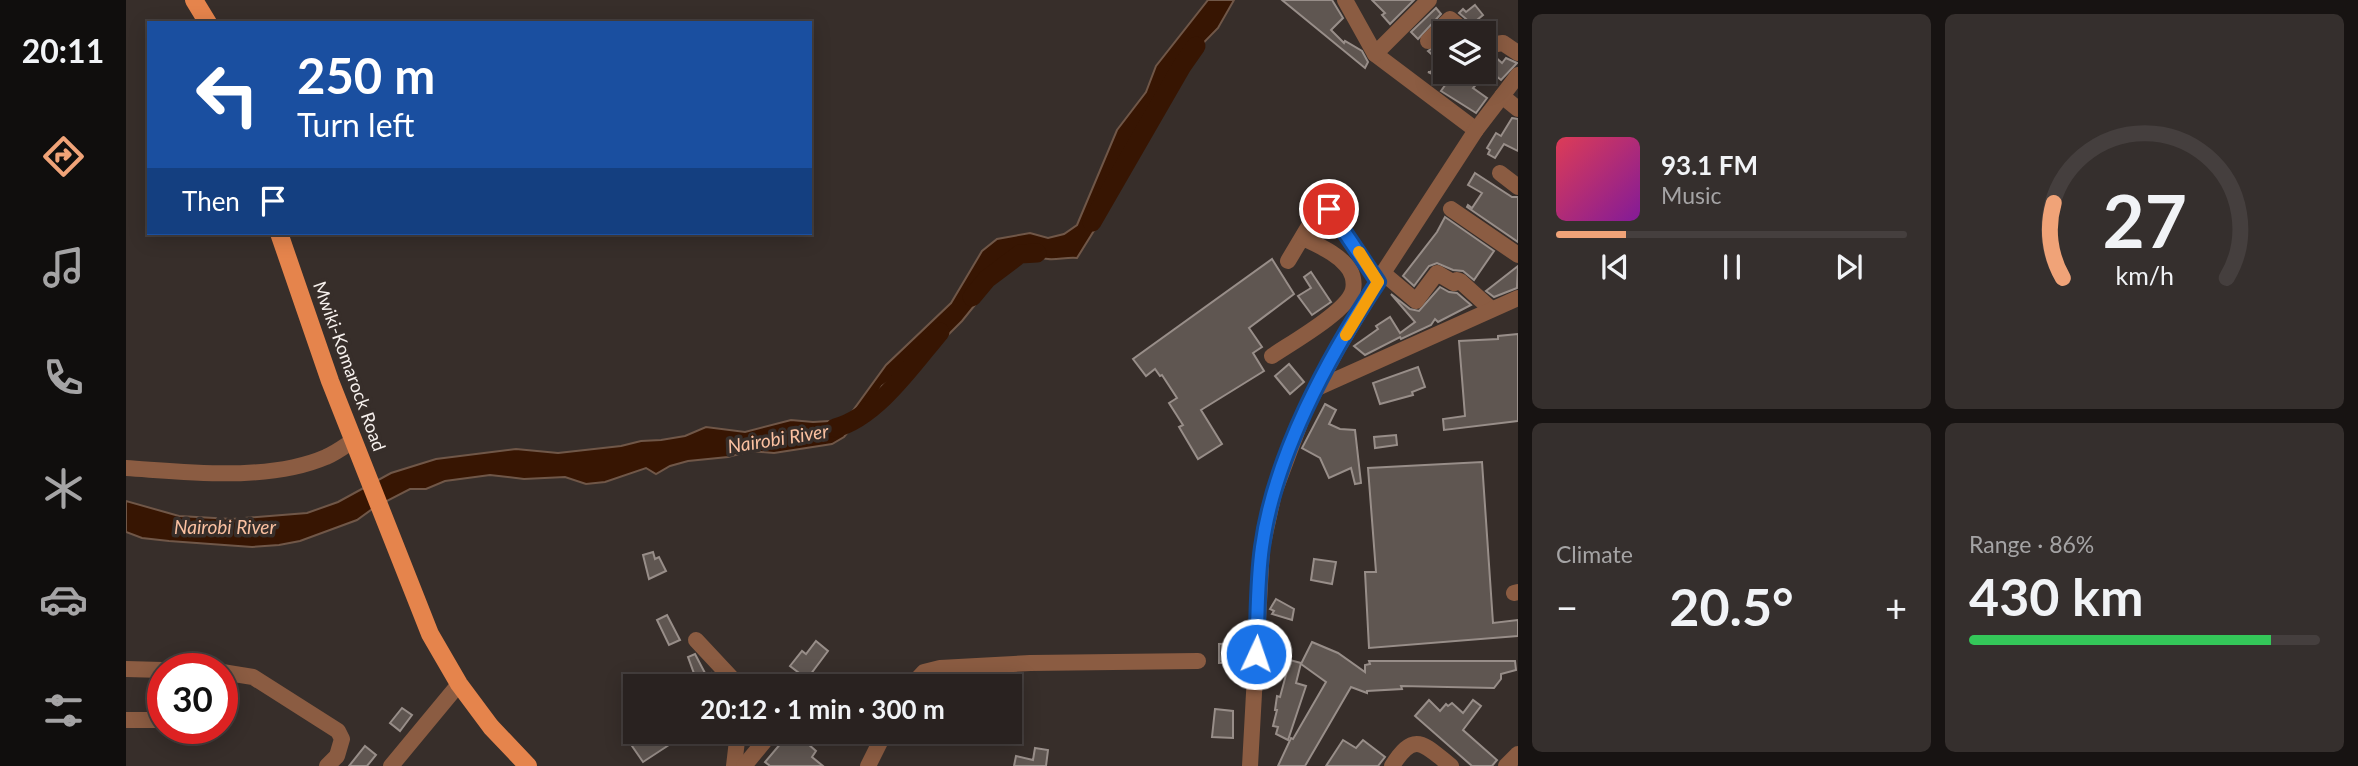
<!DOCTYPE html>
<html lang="en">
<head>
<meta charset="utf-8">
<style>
	:root { --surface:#292220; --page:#352f2d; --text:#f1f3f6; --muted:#a5a4a5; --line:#453f3e; --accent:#f0a378 }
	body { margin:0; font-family:Lato,sans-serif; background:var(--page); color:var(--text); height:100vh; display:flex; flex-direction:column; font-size:26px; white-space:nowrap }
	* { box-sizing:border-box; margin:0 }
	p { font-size:23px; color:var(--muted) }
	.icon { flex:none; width:38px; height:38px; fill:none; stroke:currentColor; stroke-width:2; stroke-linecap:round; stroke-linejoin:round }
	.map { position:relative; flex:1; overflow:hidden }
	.drawer { display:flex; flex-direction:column; gap:14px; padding:14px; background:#171312; width:840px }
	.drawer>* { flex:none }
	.hud { position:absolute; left:21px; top:21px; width:665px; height:214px; border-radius:0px; box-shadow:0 4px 18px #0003,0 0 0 2px var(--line); background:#1a4fa0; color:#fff; overflow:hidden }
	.controls { position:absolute; left:1307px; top:21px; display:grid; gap:14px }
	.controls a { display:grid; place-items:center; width:63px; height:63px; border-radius:0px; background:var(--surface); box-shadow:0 4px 18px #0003,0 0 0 2px var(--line); font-size:35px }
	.speed { position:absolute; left:21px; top:653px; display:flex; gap:14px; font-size:35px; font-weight:700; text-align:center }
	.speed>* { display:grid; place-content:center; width:91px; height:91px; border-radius:50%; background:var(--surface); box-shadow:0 4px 18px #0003,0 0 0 2px var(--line); line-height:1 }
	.speed .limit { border:10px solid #d22; background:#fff; color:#111 }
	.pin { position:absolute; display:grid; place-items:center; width:60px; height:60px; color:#fff; margin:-30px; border:4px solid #fff; border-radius:50%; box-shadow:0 2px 7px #0007 }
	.me { position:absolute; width:77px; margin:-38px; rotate:3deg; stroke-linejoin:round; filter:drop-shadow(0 0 5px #0008) }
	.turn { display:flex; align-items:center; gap:24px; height:147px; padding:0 35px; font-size:32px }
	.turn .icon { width:91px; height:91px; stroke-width:2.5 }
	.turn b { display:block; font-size:49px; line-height:60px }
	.then { display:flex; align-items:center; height:66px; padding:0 35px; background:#0003; gap:14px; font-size:26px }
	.big { font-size:52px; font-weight:700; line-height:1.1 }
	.drawer .tile { flex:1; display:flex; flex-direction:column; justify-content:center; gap:10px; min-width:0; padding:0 24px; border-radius:10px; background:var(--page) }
	.drawer .dial { align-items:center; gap:0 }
	.dial svg { height:182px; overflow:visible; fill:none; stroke:var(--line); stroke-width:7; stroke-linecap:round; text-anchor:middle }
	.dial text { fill:var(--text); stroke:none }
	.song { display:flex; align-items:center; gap:21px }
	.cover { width:84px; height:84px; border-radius:10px; background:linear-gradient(135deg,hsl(350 70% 55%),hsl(290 70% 35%)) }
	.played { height:7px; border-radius:4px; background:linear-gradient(90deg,var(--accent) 20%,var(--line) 20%) }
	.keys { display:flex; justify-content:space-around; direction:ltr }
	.heat { display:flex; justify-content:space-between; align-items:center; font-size:38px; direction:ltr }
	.charge { height:10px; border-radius:5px; background:linear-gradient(90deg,#34c759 86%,var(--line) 0) }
	.drawer .tiles { flex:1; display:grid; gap:14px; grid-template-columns:repeat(2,1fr) }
	.trip { position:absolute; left:497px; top:674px; width:399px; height:70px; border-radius:0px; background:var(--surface); box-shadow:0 4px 18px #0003,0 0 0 2px var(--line); font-weight:700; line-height:70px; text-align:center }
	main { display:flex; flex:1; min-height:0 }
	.dock { display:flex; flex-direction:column; width:126px; justify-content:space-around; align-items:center; background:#100e0d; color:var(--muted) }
	.dock .icon { width:49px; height:49px }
	.dock .active { color:var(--accent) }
	.dock b { font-size:32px; color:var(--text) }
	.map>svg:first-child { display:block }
	.water { fill:#371502; stroke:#705748; stroke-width:2 }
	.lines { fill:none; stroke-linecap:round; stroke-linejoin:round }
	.river { stroke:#371502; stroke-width:19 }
	.building { fill:#5f5651; stroke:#988e89; stroke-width:2 }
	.minor { stroke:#8b5c42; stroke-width:16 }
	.major { stroke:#e5844c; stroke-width:18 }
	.route-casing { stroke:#114b97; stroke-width:18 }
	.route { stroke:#1a73e8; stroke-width:12 }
	.slow { stroke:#f59e0b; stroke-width:12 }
	.labels { text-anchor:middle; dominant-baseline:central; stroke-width:7; stroke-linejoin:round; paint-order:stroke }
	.street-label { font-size:18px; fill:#f6f0ed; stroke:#372e2a }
	.water-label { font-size:19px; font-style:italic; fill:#fbc1a1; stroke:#372e2a }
</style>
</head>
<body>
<main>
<nav class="dock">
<b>20:11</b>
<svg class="icon active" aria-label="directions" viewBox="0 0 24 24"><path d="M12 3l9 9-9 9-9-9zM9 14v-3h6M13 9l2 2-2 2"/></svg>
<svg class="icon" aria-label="music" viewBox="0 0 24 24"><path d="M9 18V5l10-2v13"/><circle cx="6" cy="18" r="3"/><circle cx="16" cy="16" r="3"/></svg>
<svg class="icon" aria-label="phone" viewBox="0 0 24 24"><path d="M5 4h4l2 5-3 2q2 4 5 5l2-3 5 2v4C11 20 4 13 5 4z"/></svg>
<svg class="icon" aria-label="climate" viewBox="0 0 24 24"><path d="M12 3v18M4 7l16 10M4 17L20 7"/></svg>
<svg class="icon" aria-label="car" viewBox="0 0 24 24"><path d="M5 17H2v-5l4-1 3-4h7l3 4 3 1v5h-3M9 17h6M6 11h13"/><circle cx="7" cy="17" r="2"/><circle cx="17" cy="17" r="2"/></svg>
<svg class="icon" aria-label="filters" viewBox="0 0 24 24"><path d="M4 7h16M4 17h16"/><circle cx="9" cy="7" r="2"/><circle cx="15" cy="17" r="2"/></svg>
</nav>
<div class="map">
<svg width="1392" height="766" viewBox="0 0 1392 766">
	<rect width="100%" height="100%" fill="#372e2a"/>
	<!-- water -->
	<path class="water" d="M1082 0H1108L1092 28 1047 74 1023 121 1008 136 983 191 974 221 951 258C941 257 931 260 922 259 902 257 894 257 874 260L853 300 836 321 818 339 797 352 783 367 756 386 745 404 718 437 706 444 648 453 625 451 602 457 562 461 544 466 530 474 520 468 479 482 460 484 439 477 398 479 364 475 319 481 300 489H284L249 507 231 520 174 541 153 545 126 547 43 541 16 538 0 532V501L53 516 106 519 181 513 212 502 265 473 310 459 390 449 432 453 495 446 515 441 535 440 559 436 580 427 619 432 665 420 687 422 720 420 760 365 825 303 856 251 871 239 904 233 922 238 938 234 951 225 991 130 1020 92 1030 66Z"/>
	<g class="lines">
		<!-- river -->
		<g class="river">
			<polyline points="966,222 1056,66 1070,46"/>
			<polyline points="846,297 861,279 894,254 911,253"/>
			<path d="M709 428C750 418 787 364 814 332"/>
		</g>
	</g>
	<!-- building -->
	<g class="building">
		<polygon points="1156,0 1206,0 1217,18 1205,30 1218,43 1219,41 1236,51 1242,62 1239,68"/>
		<polygon points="1246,0 1288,0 1264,24 1256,15 1259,13"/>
		<polygon points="1349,5 1357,15 1346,24 1333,13 1337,9 1340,12"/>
		<polygon points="1310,8 1315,14 1292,39 1285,32"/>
		<polygon points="1320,38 1320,72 1361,72 1347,88 1361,98 1350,113 1315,91 1322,81 1302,72 1305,72 1311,59 1302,51"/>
		<polygon points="1367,55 1376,63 1380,58 1391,63 1375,80 1358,66"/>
		<polygon points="1386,118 1392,119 1392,151 1378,144 1369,158 1362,154 1364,150 1361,148 1370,133 1375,136"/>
		<polygon points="1349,173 1386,197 1392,197 1392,242 1341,207 1342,205 1346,208 1356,193 1342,185"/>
		<polygon points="1319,217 1368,251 1348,280 1337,271 1327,270 1311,263 1303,266 1288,286 1277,276 1311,232"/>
		<polygon points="1146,259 1168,294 1123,328 1136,347 1127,353 1138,371 1075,410 1096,444 1072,459 1053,427 1057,425 1043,403 1051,398 1036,375 1034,376 1029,369 1020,376 1007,359"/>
		<polygon points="1392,266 1391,288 1368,297 1360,291"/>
		<polygon points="1185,272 1205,302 1186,315 1172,296 1185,288 1178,277"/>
		<polygon points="1314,287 1323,292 1331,293 1345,305 1312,322 1309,319 1305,325 1275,339 1274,337 1239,355 1228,346 1252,329 1250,326 1264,317 1274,333 1289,322 1265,294 1284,309 1293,311"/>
		<polygon points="1392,334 1392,421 1318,430 1317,419 1339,416 1333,341 1372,339 1372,336"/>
		<polygon points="1163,364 1178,382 1164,394 1149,376"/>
		<polygon points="1292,367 1299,387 1286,392 1287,395 1254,404 1247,383"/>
		<polygon points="1199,404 1210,410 1203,424 1214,429 1229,430 1235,483 1229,484 1225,468 1203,478 1194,458 1176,448"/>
		<polygon points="1270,435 1271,445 1249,448 1248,437"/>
		<polygon points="1356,462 1367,623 1392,620 1392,636 1243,648 1239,572 1250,572 1242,468"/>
		<polygon points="527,552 529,559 533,557 540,571 523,579 517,555"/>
		<polygon points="1188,559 1210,562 1206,584 1185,580"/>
		<polygon points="1150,599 1168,609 1166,620 1146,614 1148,611 1144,609"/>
		<polygon points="541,615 554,640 543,645 531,620"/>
		<polygon points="690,641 702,651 681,679 664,666 676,651 680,654"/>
		<polygon points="1186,642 1212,653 1239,672 1239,665 1244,664 1243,661 1389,661 1390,670 1375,674 1375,679 1368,688 1275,686 1276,689 1241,691 1241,693 1225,687 1179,766 1152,766 1165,738 1167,739 1200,682 1175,664"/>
		<polygon points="1111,643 1112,662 1093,663 1093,644"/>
		<polygon points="569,654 580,675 585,673 590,686 553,686 570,679 562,657"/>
		<polygon points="1160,659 1175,663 1170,683 1180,686 1162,740 1150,734 1152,727 1147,726 1151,710 1149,710 1151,696 1154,697 1161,671 1157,670"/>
		<polygon points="1303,700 1314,711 1320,704 1322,706 1326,703 1337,713 1347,700 1355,706 1337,730 1371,760 1366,766 1346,766 1289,716"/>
		<polygon points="276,708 286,715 274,731 264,723"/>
		<polygon points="1089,709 1107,711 1107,738 1086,737"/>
		<polygon points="522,732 543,732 549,741 517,762 504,743"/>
		<polygon points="661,736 669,743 674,737 690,751 686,757 697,766 644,766 639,762"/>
		<polygon points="1217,740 1230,748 1237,740 1259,757 1252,766 1200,766"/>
		<polygon points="239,746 250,755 241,766 223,766"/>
		<polygon points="909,748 922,750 920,766 888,766 890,756 907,760"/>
	</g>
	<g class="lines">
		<!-- minor -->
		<g class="minor">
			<polyline points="1219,0 1249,54 1350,130"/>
			<polyline points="1302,41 1324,19 1341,33"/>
			<polyline points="1358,46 1377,43 1392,53"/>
			<polyline points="1249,54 1303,0"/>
			<polyline points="1376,96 1392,109"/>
			<polyline points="1374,173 1392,187"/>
			<polyline points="1325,209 1392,255"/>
			<polyline points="1162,261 1190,214 1203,209 1252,282"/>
			<polyline points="1257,273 1290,301 1311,273 1328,283 1331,280 1334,281 1365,309"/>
			<path d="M1146 356C1165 343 1222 311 1227 290 1229 281 1226 271 1220 265 1209 252 1192 246 1178 238"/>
			<polyline points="1189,389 1392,298"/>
			<path d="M0 468C62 472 142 482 200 457 210 453 219 446 228 440"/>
			<polyline points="1388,593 1392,592"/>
			<polyline points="570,640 613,686"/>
			<polyline points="0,669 37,670"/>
			<polyline points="96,672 127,677 212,731 216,739 211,756 201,766"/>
			<polyline points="785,686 798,672 814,668 904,663 1072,661"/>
			<polyline points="0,720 37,720"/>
			<polyline points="265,766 333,684"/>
			<polyline points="608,766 612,732"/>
			<polyline points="618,766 646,732"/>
			<polyline points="742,766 759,732"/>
			<polyline points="1124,766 1136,548 1148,493 1179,410 1213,346 1257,273 1350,130 1392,75"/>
			<path d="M1266 766C1289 730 1297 744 1325 766"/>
			<polyline points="1380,766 1392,754"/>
		</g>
		<!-- major -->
		<g class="major">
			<polyline points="68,0 82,23"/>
			<polyline points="153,233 204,381 304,634 333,684 365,727 402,766"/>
		</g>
	</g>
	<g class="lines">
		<!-- route casing -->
		<g class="route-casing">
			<path id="route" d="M1130 654C1132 619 1131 582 1136 547 1148 457 1202 357 1252 282L1203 209"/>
		</g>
		<!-- route -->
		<use href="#route" class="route"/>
		<!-- slow -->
		<polyline class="slow" points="1220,335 1252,282 1233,252"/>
	</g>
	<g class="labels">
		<!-- street labels -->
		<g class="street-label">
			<text transform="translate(224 366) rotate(70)">Mwiki-Komarock Road</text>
		</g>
		<!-- water labels -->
		<g class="water-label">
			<text transform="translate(652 438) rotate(-9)">Nairobi River</text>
			<text x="99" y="526">Nairobi River</text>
		</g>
	</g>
</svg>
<div class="controls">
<a><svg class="icon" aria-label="layers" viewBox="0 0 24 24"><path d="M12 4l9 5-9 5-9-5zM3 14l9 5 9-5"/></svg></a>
</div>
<div class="speed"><div class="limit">30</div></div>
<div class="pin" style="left:1203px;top:209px;background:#d93025"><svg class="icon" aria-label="arrive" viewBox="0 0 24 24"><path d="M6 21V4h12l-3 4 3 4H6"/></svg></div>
<svg class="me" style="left:1130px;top:654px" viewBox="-20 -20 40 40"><circle r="17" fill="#1a73e8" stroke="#fff" stroke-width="3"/><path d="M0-11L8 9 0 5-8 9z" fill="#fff"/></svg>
<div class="trip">20:12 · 1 min · 300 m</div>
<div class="hud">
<div class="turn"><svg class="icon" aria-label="left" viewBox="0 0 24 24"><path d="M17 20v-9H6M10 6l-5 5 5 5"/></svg><div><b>250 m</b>Turn left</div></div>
<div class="then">Then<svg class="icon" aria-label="arrive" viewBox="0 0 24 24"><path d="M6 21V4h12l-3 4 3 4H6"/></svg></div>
</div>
</div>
<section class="drawer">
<div class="tiles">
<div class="tile">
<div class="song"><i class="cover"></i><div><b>93.1 FM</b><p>Music</p></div></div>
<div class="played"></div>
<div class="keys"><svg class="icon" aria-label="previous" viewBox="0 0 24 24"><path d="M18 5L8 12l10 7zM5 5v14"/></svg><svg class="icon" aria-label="pause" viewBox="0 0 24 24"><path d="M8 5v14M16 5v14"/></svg><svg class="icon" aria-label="next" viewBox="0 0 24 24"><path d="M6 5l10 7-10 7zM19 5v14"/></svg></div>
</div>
<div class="tile dial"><svg viewBox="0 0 100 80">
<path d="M14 69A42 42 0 1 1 86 69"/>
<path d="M14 69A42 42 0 0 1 10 36" stroke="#f0a378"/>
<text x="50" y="56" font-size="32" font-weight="700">27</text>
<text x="50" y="72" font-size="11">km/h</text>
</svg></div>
<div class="tile"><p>Climate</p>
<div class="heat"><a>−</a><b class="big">20.5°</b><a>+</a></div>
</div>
<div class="tile"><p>Range · 86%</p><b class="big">430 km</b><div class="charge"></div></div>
</div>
</section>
</main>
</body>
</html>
